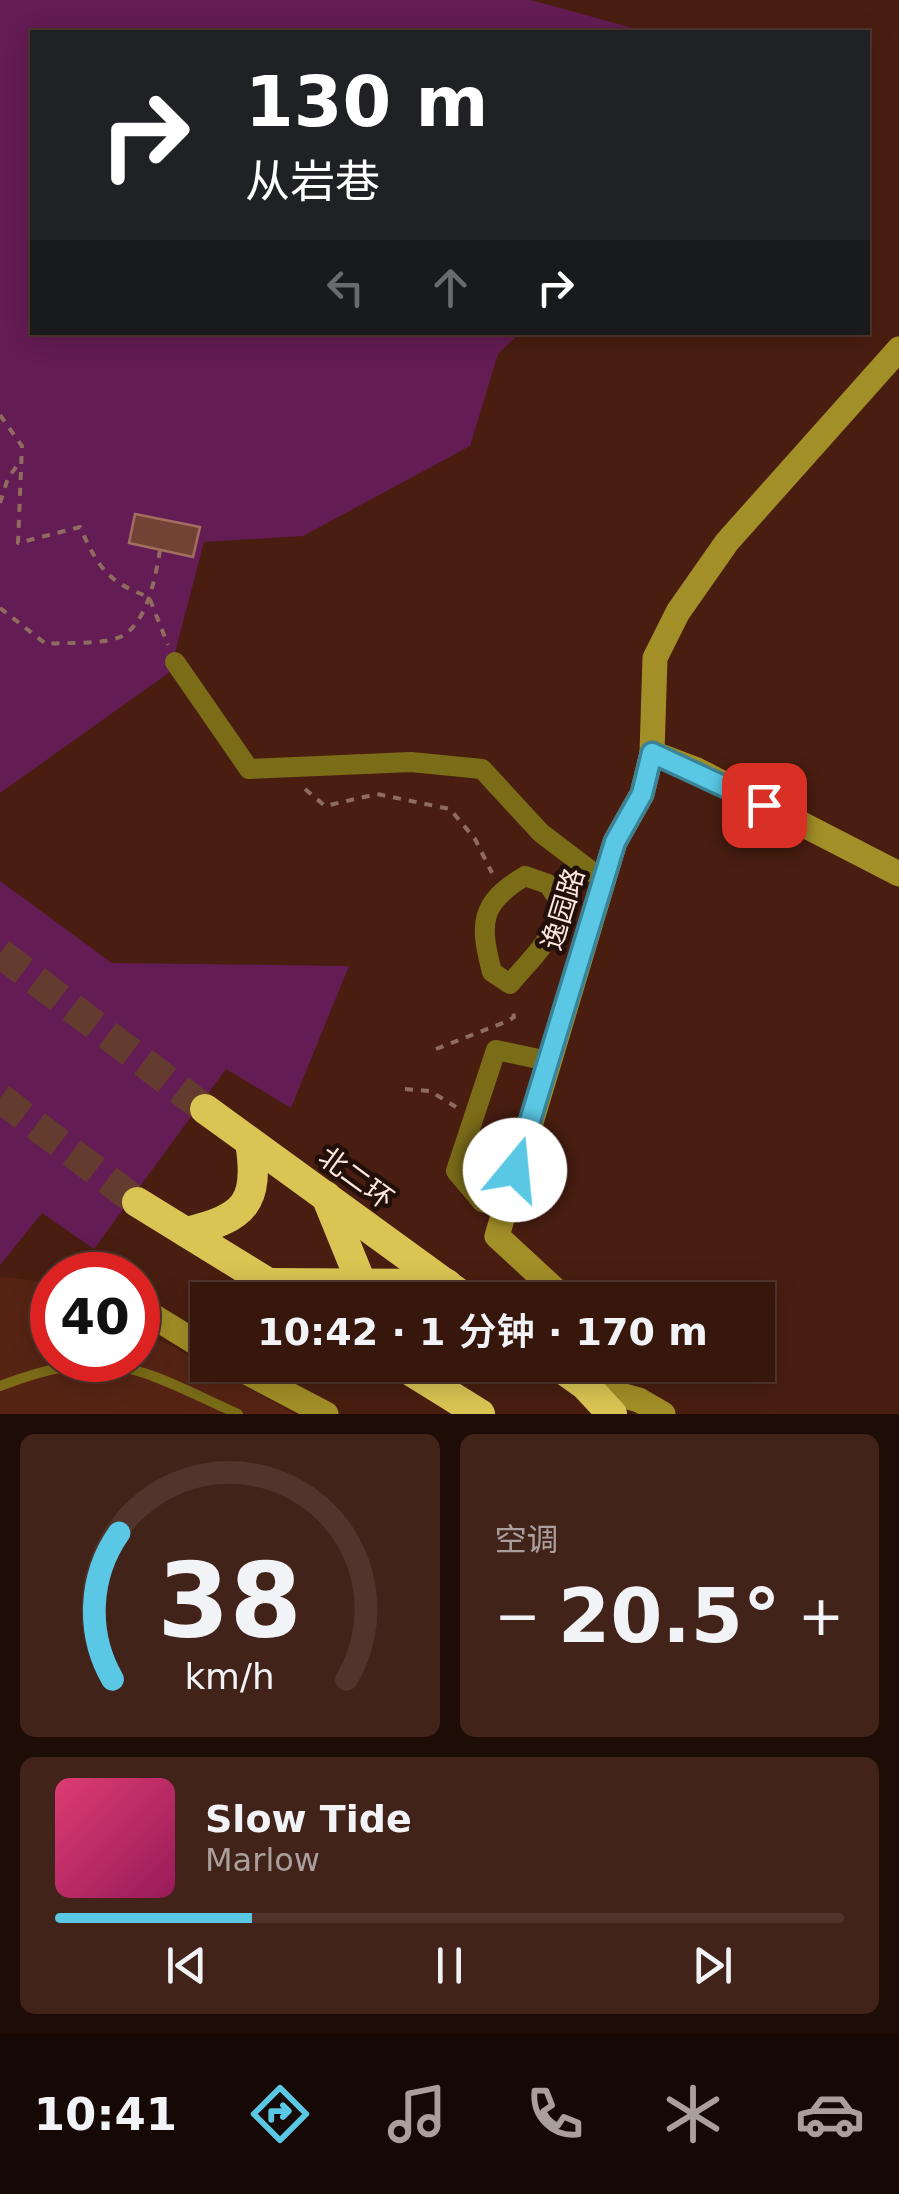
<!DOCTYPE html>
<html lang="zh">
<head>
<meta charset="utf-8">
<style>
	:root { --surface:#37160c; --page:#42231a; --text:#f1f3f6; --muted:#aa9f9d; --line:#51352d; --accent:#5ac8e5 }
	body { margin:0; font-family:"DejaVu Sans","Noto Sans SC",sans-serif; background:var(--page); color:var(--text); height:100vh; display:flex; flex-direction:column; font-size:38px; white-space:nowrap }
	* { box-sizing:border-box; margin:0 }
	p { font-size:32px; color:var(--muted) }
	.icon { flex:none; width:55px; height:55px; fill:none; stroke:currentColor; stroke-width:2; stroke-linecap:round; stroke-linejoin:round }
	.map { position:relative; height:1414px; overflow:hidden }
	.drawer { display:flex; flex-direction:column; gap:20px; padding:20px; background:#1e0c07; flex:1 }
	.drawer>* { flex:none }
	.banner { position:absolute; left:30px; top:30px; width:840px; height:305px; border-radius:0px; box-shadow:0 5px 25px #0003,0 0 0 2px var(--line); background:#202124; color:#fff; overflow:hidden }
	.speed { position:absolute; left:30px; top:1252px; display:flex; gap:20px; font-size:50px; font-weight:700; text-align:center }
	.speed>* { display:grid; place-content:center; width:130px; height:130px; border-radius:50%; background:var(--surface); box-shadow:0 5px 25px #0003,0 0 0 2px var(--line); line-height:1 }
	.speed .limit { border:15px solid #d22; background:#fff; color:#111 }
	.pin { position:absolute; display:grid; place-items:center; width:85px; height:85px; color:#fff; margin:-42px; border-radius:20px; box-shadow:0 5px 15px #0006 }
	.me { position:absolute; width:110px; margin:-55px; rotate:17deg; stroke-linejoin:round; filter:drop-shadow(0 0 8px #0008) }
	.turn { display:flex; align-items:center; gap:35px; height:210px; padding:0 50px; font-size:45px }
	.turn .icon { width:130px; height:130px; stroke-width:2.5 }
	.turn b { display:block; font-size:70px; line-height:85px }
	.lanes { display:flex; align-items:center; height:95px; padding:0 50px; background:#0003; justify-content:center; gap:50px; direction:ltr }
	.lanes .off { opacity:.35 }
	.big { font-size:75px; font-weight:600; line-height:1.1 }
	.drawer .card { flex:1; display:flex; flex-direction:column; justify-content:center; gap:15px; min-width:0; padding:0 35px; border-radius:15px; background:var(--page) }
	.drawer .dial { align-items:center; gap:0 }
	.dial svg { height:260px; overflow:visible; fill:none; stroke:var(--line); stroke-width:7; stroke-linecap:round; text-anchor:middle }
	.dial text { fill:var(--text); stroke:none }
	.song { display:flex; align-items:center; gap:30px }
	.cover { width:120px; height:120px; border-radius:15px; background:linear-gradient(135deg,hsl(340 70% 55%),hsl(330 70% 35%)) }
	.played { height:10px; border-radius:5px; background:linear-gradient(90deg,var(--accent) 25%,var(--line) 25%) }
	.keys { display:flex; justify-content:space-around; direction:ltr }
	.heat { display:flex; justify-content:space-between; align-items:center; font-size:55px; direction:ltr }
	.drawer .tiles { flex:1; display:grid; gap:20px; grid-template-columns:1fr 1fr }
	.card:last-child { grid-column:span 2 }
	.trip { position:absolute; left:190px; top:1282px; width:585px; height:100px; border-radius:0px; background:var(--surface); box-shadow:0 5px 25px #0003,0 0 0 2px var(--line); font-weight:600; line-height:100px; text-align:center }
	.menu { display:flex; height:160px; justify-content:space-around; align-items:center; background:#160905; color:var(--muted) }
	.menu .icon { width:70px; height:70px }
	.menu .active { color:var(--accent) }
	.menu b { font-size:45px; color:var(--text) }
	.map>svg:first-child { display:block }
	.built { fill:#572414 }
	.green { fill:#641c54 }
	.building { fill:#724334; stroke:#a26f5f; stroke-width:2.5 }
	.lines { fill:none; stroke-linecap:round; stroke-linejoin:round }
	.highway-tunnel { stroke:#643c2f; stroke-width:30; stroke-dasharray:30 15; stroke-linecap:butt }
	.path { stroke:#8f6b60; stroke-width:4; stroke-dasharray:8 8; stroke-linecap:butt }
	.lane { stroke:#7b6c18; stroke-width:10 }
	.street { stroke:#7b6c18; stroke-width:20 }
	.secondary { stroke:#a38f27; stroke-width:25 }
	.highway { stroke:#dac453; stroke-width:30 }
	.route-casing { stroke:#3a8295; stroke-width:25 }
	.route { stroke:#5ac8e5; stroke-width:18 }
	.labels { text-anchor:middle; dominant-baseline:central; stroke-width:9; stroke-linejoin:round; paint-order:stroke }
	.street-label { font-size:28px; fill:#fee7df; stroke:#220f09 }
</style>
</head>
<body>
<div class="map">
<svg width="899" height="1414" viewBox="0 0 899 1414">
	<rect width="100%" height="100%" fill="#491e10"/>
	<!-- built -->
	<polygon class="built" points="0,1277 52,1283 52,1360 138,1360 138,1328 296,1414 0,1414"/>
	<!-- green -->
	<g class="green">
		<polygon points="0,0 531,0 647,32 32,32 32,332 520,333 498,354 470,446 303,536 204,542 170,672 0,793"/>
		<polygon points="0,881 112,963 349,966 291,1108 226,1069 94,1249 42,1213 0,1265"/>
	</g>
	<!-- building -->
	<polygon class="building" points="135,514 200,527 193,557 129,543"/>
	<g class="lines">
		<!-- highway-tunnel -->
		<g class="highway-tunnel">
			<polyline points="0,953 205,1109"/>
			<polyline points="0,1098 137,1202"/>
		</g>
		<!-- path -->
		<g class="path">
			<path d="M0 415 22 446 18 543 80 527C98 567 107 582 149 597L168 645"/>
			<polyline points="0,503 8,478 22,459"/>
			<path d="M0 608 46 644C68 642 100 645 120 637 147 625 156 575 160 550"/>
			<polyline points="305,789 325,806 377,794 450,809 475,839 492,873"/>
			<polyline points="436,1049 508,1021 514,1017 512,1006"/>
			<polyline points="405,1089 430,1091 456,1107"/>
		</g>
		<!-- lane -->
		<path class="lane" d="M0 1386C109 1344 139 1369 238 1414"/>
		<!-- street -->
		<g class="street">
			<polyline points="175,662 249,769 411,762 482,769 541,833 603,880"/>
			<path d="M525 876 548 884 561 903C555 940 532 957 510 984L492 972C479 923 480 903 525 876Z"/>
			<polyline points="503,1207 482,1202 456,1171 496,1050 548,1061"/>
		</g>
		<!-- secondary -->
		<g class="secondary">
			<polyline points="652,753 697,770 899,874"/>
			<polyline points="566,1300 497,1236 615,842 642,794 652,753 655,658 678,612 727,542 899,349"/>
			<polyline points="138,1307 208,1350"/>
			<polyline points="233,1365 326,1414"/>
			<polyline points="585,1385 639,1400 663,1414"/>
		</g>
		<!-- highway -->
		<g class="highway">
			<polyline points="205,1109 468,1300"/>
			<polyline points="326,1196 367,1297"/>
			<polyline points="137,1202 296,1300"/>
			<path d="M186 1232C245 1218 260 1203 250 1142"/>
			<polyline points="270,1283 447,1284"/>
			<polyline points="401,1365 480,1414"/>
			<polyline points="557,1365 585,1385 612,1414"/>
		</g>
	</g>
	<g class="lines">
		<!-- route casing -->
		<g class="route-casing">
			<polyline id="route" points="515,1170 615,842 642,794 652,753 764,805"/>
		</g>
		<!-- route -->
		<use href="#route" class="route"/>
	</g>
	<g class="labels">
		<!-- street labels -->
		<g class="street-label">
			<text transform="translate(563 909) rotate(-73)">逸园路</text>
			<text transform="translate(356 1178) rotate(36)">北二环</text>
		</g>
	</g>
</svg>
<div class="speed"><div class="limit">40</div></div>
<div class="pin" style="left:764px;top:805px;background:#d93025"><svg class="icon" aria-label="arrive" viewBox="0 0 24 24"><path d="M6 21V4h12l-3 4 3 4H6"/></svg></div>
<svg class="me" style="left:515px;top:1170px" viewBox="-20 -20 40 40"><circle r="19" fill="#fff"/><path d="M0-13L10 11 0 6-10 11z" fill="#5ac8e5"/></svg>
<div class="trip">10:42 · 1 分钟 · 170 m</div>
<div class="banner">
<div class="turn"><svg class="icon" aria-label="right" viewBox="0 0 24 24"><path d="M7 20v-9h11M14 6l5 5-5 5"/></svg><div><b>130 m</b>从岩巷</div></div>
<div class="lanes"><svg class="icon off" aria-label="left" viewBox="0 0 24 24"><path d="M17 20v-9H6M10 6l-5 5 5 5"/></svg><svg class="icon off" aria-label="ahead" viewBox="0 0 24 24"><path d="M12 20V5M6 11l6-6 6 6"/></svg><svg class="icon" aria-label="right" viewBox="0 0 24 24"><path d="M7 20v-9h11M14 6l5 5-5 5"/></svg></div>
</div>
</div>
<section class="drawer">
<div class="tiles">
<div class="card dial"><svg viewBox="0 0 100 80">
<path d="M14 69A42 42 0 1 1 86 69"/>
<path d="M14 69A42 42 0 0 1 16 24" stroke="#5ac8e5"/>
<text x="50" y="56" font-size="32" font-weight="700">38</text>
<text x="50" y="72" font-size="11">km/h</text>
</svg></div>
<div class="card"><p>空调</p>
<div class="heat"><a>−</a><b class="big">20.5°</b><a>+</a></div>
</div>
<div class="card">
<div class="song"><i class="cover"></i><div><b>Slow Tide</b><p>Marlow</p></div></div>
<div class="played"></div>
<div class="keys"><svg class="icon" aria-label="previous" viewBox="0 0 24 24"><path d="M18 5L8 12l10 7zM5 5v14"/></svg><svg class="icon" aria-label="pause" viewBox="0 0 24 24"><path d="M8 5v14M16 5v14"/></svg><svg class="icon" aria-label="next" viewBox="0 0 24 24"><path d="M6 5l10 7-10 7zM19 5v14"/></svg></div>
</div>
</div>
</section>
<nav class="menu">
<b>10:41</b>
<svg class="icon active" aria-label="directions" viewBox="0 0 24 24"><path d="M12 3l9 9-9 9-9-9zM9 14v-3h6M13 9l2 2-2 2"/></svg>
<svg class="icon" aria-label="music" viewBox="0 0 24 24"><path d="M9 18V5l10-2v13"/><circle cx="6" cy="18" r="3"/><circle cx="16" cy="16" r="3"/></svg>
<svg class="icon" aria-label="phone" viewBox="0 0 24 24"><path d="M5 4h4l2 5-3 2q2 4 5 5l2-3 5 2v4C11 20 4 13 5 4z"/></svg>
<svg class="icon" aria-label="climate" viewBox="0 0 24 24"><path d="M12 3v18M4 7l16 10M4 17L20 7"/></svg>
<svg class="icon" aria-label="car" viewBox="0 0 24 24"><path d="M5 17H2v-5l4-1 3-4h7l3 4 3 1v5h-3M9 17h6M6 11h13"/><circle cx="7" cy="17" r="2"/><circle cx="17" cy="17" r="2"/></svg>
</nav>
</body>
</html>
